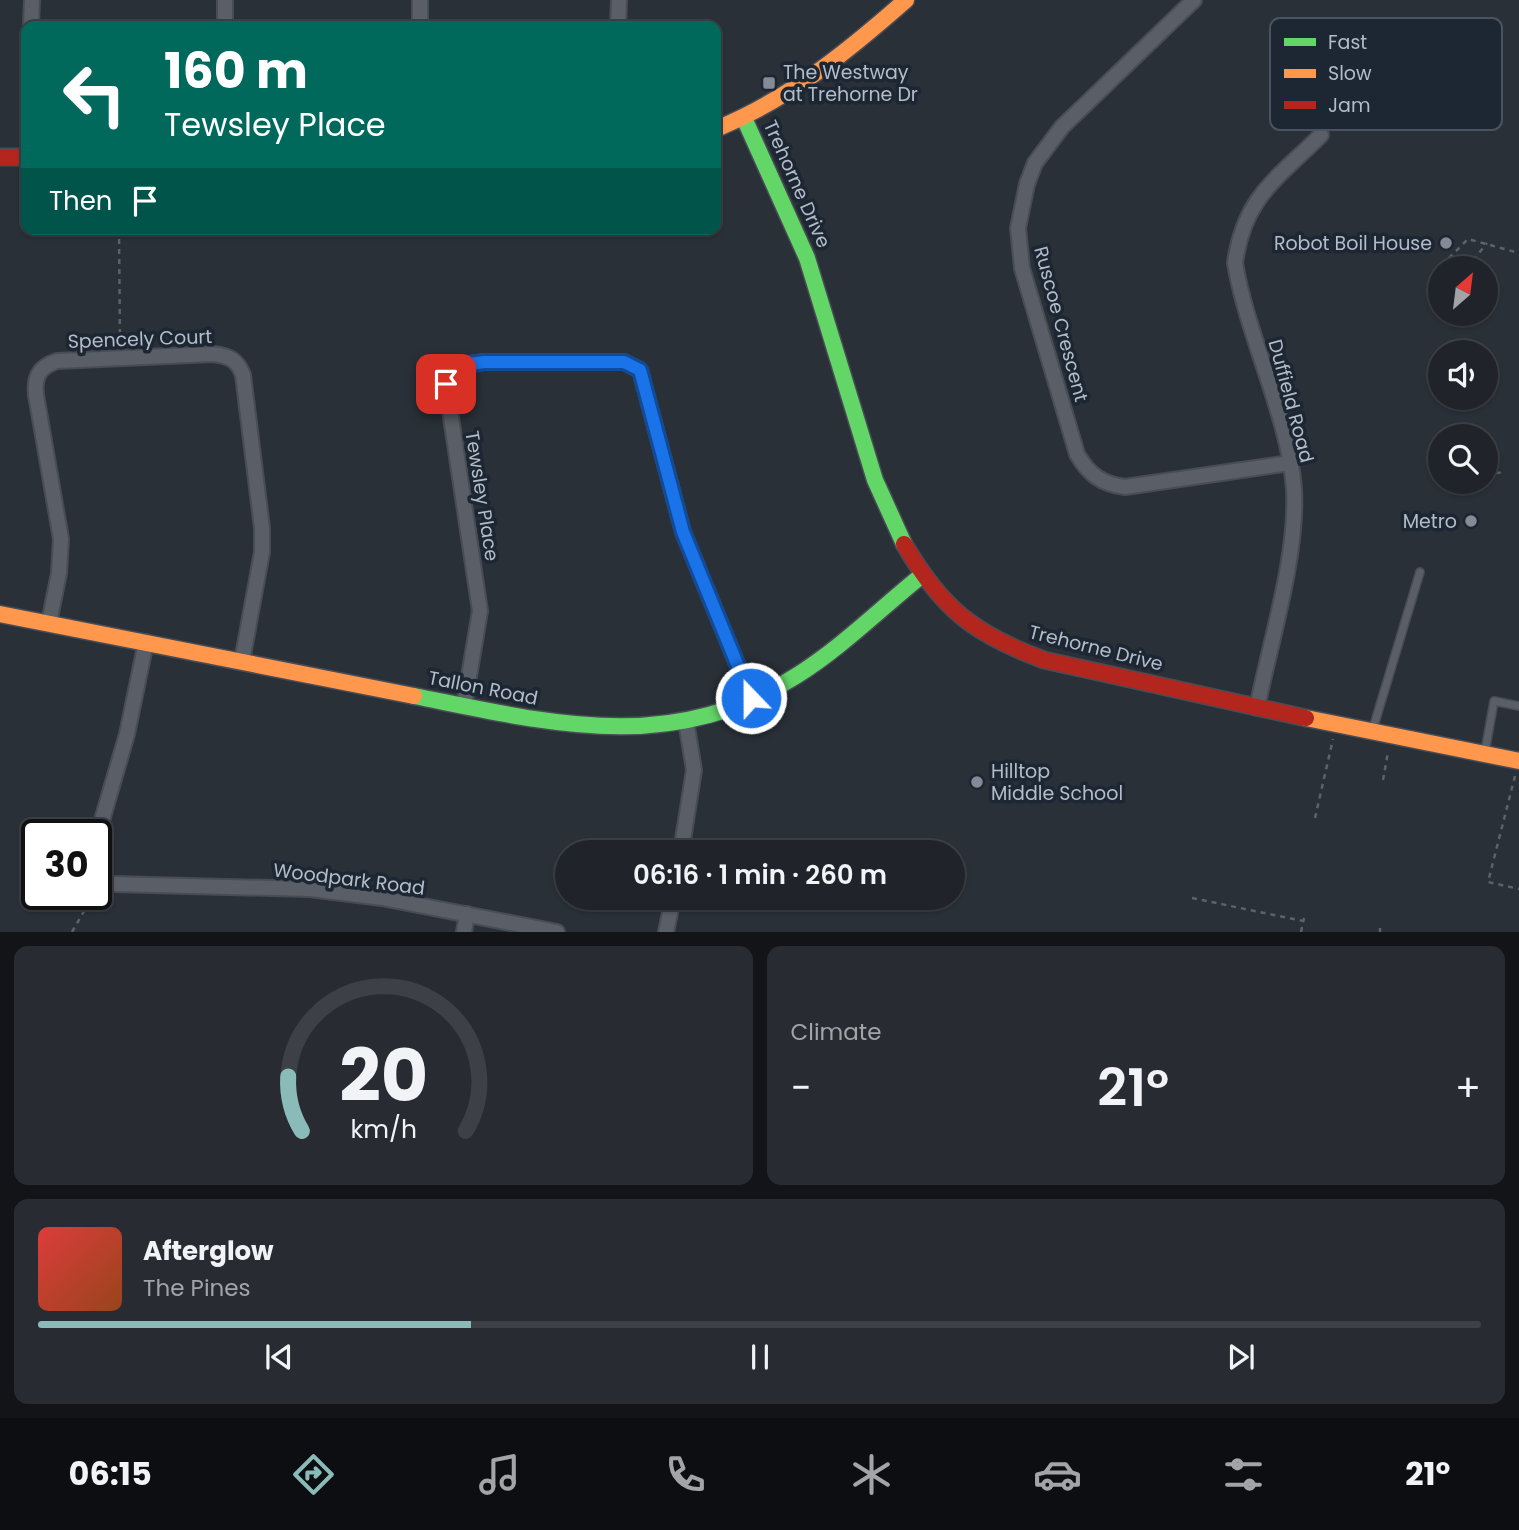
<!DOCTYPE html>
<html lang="en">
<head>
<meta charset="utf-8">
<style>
	:root { --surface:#20242a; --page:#282c32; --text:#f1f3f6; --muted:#a2a4a8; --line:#3d4147; --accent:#8bbbb9 }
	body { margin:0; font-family:Poppins,sans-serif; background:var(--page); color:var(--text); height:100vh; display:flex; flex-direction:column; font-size:26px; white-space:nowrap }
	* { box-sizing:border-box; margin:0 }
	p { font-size:23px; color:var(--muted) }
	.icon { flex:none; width:38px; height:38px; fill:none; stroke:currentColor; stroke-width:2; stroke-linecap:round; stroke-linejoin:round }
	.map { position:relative; height:932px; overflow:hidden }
	.sheet { display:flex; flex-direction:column; gap:14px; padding:14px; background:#121417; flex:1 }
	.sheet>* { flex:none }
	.top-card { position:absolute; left:21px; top:21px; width:700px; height:214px; border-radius:14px; box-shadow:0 2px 5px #0004,0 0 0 2px var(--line); background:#00695c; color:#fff; overflow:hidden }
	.needle { width:46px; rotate:28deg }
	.fabs { position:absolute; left:1428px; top:256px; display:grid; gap:14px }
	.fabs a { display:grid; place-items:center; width:70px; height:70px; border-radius:50%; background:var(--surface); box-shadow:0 2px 5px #0004,0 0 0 2px var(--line); font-size:35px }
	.speed { position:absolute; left:21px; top:819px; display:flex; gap:14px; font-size:35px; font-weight:700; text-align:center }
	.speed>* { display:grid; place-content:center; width:91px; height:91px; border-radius:50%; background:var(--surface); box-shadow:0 2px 5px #0004,0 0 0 2px var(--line); line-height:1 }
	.speed .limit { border:4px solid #111; border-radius:10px; background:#fff; color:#111 }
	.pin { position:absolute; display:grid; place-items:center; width:60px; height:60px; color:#fff; margin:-30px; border-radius:14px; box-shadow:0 4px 10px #0006 }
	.me { position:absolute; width:77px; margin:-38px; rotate:338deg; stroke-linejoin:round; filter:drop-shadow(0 0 5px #0008) }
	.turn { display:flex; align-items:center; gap:24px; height:147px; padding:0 28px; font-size:32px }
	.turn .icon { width:91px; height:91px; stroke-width:2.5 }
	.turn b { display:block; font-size:49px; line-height:60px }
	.then { display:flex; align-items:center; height:66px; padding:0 28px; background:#0003; gap:14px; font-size:26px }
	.big { font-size:52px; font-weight:600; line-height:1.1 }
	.sheet .card { flex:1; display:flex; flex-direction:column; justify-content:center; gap:10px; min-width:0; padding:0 24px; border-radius:14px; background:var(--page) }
	.sheet .dial { align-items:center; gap:0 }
	.dial svg { height:182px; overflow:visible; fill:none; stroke:var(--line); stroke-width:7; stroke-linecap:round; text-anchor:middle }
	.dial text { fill:var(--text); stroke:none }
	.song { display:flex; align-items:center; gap:21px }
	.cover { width:84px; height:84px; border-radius:10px; background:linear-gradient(135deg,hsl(0 70% 55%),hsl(20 70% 35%)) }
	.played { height:7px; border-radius:4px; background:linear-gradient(90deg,var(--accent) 30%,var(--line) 30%) }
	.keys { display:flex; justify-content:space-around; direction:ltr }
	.heat { display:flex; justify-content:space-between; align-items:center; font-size:38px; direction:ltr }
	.sheet .tiles { flex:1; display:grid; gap:14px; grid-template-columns:1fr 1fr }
	.card:last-child { grid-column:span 2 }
	.trip { position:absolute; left:555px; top:840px; width:410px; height:70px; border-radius:35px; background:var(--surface); box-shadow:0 2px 5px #0004,0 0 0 2px var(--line); font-weight:600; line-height:70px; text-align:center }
	.menu { display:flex; height:112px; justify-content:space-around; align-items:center; background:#0d0e11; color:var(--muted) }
	.menu .icon { width:49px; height:49px }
	.menu .current { color:var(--accent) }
	.menu b { font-size:32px; color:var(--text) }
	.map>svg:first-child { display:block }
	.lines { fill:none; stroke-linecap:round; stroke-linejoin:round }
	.lane-casing { stroke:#484c55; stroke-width:10 }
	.street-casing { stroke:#484c55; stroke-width:18 }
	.fast-casing { stroke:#484c55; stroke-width:19 }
	.slow-casing { stroke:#484c55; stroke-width:19 }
	.jam-casing { stroke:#484c55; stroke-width:19 }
	.path { stroke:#5c6268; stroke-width:2.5; stroke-dasharray:5 5; stroke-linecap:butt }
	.lane { stroke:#5a5e66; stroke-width:7 }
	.street { stroke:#5a5e66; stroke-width:14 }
	.fast { stroke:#63d668; stroke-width:16 }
	.slow { stroke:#ff974d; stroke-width:16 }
	.jam { stroke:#b3261e; stroke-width:16 }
	.route-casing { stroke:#114b97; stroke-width:18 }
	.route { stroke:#1a73e8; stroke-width:12 }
	.poi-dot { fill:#848b96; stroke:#1d2633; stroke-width:2.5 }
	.labels { text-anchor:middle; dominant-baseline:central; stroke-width:7; stroke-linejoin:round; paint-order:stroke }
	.poi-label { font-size:19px; fill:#b4bcc9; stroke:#1d2633; text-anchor:start }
	.street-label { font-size:19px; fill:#b4bcc9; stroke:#1d2633 }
	.key { fill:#1d2633; stroke:#4a5360; stroke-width:2 }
	.key-label { font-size:19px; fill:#b4bcc9 }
</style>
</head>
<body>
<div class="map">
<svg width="1519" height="932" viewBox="0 0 1519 932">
	<rect width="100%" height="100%" fill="#2a3038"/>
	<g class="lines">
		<!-- lane casing -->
		<g class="lane-casing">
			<g id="lane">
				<polyline points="1372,732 1420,572"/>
				<polyline points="1485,752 1494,701 1519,706"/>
			</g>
		</g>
		<!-- street casing -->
		<g class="street-casing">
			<g id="street">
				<polyline points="225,0 225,26"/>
				<polyline points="420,0 420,26"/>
				<path d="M1194 0 1062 127 1035 163 1027 184 1018 228 1022 268 1077 454C1089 475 1102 484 1125 487L1290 463"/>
				<polyline points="31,26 32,0"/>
				<polyline points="618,26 619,0"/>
				<path d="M49 623 59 573 61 539 36 395C34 377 39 367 57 361L213 354C229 356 237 359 243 375L262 528V552L242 661"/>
				<polyline points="464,706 480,611 446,384 456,366 484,362 624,362 640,370 683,532 751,698"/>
				<path d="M1257 708C1270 643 1298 554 1294 489 1289 417 1247 336 1235 263 1244 197 1277 179 1321 135"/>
				<polyline points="96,841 127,734 146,642"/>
				<polyline points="681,852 694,770 686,721"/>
				<polyline points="96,875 112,884 310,889 382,898 557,932"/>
				<polyline points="464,932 467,914"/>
				<polyline points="666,932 673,898"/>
			</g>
		</g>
		<!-- fast casing -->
		<g class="fast-casing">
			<g id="fast">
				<polyline points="744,118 807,258 875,480 904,544"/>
				<path d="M414 696C549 723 670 756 796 676 841 648 880 609 921 576"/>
			</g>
		</g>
		<!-- slow casing -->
		<g class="slow-casing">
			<g id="slow">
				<path d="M716 129C789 99 847 52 906 0"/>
				<polyline points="0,614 414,696"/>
				<polyline points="1306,718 1519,761"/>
			</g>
		</g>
		<!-- jam casing -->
		<g class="jam-casing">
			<g id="jam">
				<polyline points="0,157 26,157"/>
				<path d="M904 544C942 609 974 634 1044 660L1306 718"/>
			</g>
		</g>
		<!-- path -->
		<g class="path">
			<polyline points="119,229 120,343"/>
			<polyline points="1449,258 1469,265"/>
			<polyline points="1451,268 1449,258 1468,239 1519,253"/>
			<polyline points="1467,268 1487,243"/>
			<polyline points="1486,475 1503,472"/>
			<polyline points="1515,776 1488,882 1519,889"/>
			<polyline points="1383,780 1388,752"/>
			<polyline points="1315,818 1333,739"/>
			<polyline points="1192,898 1303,921"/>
			<polyline points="72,932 94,894"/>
			<polyline points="1301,932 1304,918"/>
			<polyline points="1380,932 1380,928"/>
		</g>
		<!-- lane -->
		<use href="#lane" class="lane"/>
		<!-- street -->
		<use href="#street" class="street"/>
		<!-- fast -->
		<use href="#fast" class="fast"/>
		<!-- slow -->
		<use href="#slow" class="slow"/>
		<!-- jam -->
		<use href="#jam" class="jam"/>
	</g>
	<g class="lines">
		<!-- route casing -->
		<g class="route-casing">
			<polyline id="route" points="446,384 456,366 484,362 624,362 640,370 683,532 751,698"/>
		</g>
		<!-- route -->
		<use href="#route" class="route"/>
	</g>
	<!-- markers -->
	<g class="poi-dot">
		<rect x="762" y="76" width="14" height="14" rx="3.5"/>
		<circle cx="1446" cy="243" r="7"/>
		<circle cx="1471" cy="521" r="7"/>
		<circle cx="977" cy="782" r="7"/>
	</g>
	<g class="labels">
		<!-- poi labels -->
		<g class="poi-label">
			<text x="783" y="72">The Westway<tspan x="783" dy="22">at Trehorne Dr</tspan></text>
			<text x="1432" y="243" text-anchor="end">Robot Boil House</text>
			<text x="1457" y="521" text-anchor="end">Metro</text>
			<text x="991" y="771">Hilltop<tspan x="991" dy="22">Middle School</tspan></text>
		</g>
		<!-- street labels -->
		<g class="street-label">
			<text transform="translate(797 184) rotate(66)">Trehorne Drive</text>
			<text transform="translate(1061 324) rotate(75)">Ruscoe Crescent</text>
			<text transform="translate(140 339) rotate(-2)">Spencely Court</text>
			<text transform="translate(1291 401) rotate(75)">Duffield Road</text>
			<text transform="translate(482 496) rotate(81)">Tewsley Place</text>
			<text transform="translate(1096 648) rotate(14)">Trehorne Drive</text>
			<text transform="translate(483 688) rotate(11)">Tallon Road</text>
			<text transform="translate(349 879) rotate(7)">Woodpark Road</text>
		</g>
	</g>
	<!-- legend -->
	<rect x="1270" y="18" width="232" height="112" rx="10" class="key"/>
	<rect x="1284" y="38" width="32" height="8" fill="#63d668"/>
	<rect x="1284" y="69" width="32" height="9" fill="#ff974d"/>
	<rect x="1284" y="101" width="32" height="8" fill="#b3261e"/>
	<g class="key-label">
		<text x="1328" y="49">Fast</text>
		<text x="1328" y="80">Slow</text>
		<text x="1328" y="112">Jam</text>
	</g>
</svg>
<div class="fabs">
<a><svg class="needle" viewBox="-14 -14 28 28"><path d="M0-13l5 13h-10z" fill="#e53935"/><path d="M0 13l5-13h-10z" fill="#a2a4a8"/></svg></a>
<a><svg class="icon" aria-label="sound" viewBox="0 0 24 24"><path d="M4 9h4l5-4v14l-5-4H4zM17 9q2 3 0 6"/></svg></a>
<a><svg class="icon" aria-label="search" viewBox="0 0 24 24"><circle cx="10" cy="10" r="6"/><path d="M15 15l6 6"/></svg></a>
</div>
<div class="speed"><div class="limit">30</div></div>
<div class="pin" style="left:446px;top:384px;background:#d93025"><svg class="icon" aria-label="arrive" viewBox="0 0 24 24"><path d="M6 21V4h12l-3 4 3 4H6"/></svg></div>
<svg class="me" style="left:751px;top:698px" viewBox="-20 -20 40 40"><circle r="17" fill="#1a73e8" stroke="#fff" stroke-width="3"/><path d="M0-11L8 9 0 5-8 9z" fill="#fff"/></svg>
<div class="trip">06:16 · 1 min · 260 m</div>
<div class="top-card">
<div class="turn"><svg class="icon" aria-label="left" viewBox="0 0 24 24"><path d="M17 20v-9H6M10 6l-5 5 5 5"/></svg><div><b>160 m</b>Tewsley Place</div></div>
<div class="then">Then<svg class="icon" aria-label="arrive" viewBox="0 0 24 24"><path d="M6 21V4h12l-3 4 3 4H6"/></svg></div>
</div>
</div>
<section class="sheet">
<div class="tiles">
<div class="card dial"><svg viewBox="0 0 100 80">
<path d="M14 69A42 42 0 1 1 86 69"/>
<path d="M14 69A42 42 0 0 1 8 45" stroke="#8bbbb9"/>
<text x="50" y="56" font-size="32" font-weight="700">20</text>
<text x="50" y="72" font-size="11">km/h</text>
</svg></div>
<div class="card"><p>Climate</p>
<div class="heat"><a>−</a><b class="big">21°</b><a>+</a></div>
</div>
<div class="card">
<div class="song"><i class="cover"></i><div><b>Afterglow</b><p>The Pines</p></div></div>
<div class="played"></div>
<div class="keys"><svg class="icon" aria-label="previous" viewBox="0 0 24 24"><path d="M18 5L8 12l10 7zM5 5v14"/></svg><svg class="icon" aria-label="pause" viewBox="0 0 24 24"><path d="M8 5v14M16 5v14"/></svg><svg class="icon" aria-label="next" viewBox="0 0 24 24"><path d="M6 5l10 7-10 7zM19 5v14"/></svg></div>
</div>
</div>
</section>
<nav class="menu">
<b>06:15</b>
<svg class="icon current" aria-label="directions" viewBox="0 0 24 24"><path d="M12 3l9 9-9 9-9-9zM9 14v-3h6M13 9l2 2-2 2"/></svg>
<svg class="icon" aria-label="music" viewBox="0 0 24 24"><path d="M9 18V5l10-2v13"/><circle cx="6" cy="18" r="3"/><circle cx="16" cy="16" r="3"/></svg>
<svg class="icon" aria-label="phone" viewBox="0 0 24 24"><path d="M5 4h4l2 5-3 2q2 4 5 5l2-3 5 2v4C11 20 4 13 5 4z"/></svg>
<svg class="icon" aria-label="climate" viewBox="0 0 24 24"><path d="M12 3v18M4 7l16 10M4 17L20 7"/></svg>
<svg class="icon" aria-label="car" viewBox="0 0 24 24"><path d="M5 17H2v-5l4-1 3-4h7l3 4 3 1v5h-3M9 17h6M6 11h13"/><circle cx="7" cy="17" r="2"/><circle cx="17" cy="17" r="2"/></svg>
<svg class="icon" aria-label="filters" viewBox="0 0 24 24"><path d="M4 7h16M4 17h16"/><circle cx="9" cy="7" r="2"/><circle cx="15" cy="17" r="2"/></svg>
<b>21°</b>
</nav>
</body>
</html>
